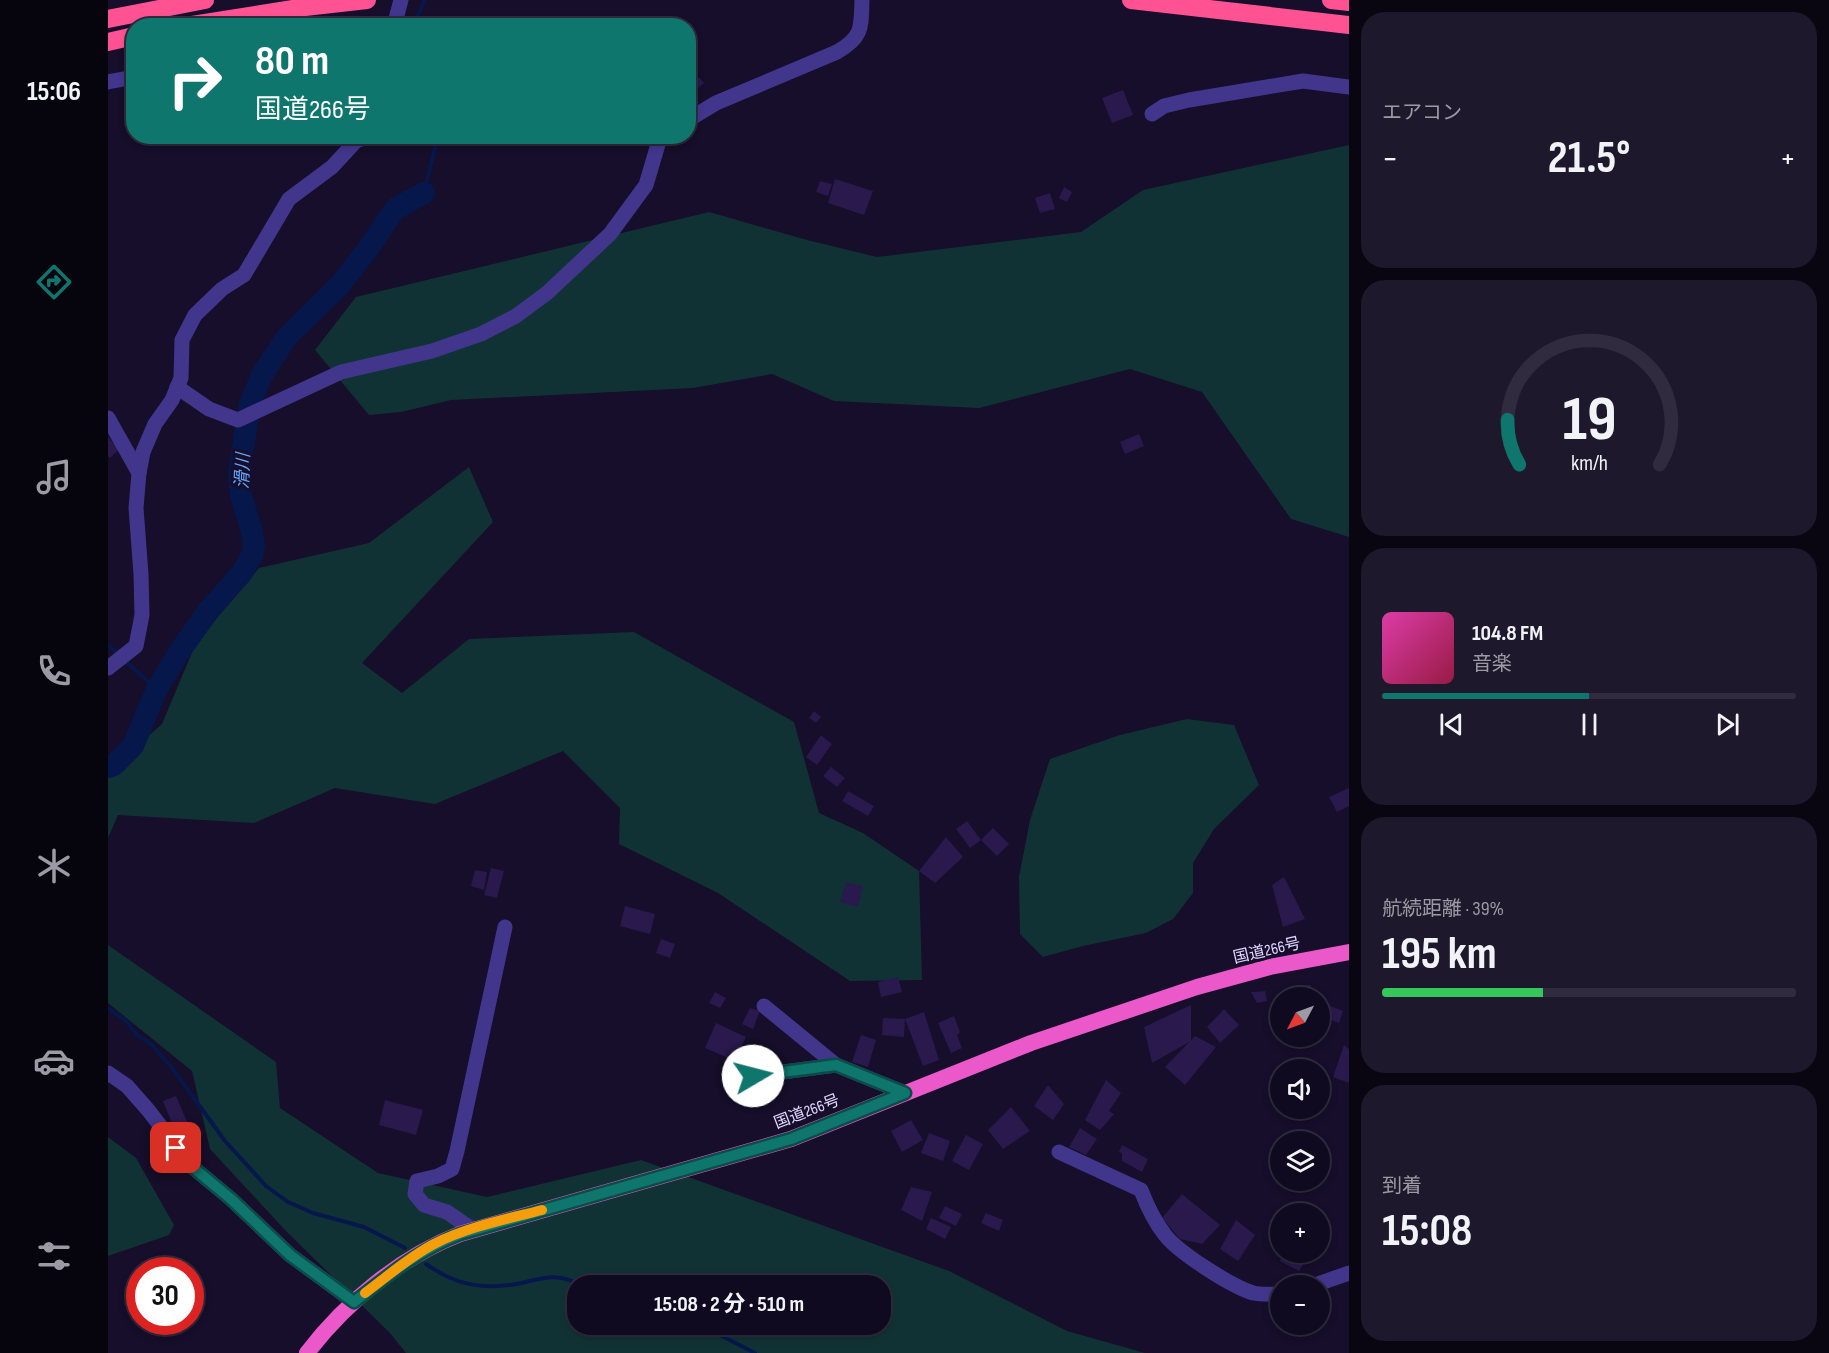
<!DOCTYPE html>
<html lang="ja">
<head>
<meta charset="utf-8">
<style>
	:root { --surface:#100a20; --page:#1e182d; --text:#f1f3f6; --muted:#9c9aa5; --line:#302b3e; --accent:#0f766e }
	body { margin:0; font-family:"Sofia Sans Condensed","Noto Sans JP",sans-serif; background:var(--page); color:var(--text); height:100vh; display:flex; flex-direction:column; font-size:22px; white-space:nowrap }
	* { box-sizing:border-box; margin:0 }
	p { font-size:20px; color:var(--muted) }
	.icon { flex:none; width:33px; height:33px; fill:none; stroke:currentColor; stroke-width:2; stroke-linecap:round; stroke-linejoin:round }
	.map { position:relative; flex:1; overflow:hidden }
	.drawer { display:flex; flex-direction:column; gap:12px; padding:12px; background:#090612; width:480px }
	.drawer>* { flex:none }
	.hud { position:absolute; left:18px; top:18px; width:570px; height:126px; border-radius:24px; box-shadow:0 3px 9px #0003,0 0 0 2px var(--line); background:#0f766e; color:#fff; overflow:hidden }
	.needle { width:39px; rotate:229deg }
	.controls { position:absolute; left:1162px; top:987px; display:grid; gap:12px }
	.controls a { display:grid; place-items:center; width:60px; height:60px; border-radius:50%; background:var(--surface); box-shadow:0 3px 9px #0003,0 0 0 2px var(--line); font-size:30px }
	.speed { position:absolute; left:18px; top:1257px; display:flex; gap:12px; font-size:30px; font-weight:700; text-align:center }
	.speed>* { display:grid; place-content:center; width:78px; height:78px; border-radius:50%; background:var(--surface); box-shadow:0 3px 9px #0003,0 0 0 2px var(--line); line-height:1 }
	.speed .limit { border:9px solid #d22; background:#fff; color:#111 }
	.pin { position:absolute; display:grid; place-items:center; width:51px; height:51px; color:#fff; margin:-26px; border-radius:12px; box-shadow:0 3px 9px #0006 }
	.me { position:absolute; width:66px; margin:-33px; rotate:82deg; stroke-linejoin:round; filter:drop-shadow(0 0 4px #0008) }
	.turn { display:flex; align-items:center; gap:21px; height:126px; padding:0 30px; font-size:27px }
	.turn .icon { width:78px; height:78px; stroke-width:2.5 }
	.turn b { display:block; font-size:42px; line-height:51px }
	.big { font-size:45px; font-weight:700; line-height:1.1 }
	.drawer .tile { flex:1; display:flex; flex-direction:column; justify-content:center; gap:9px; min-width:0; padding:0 21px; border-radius:24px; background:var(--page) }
	.drawer .dial { align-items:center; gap:0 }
	.dial svg { height:156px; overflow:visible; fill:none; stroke:var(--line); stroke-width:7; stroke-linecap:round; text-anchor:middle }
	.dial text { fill:var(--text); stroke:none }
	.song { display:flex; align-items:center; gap:18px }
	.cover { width:72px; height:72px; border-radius:9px; background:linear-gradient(135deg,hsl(320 70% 55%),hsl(340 70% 35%)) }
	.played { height:6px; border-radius:3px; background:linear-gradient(90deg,var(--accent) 50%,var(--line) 50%) }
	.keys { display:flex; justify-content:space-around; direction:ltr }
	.heat { display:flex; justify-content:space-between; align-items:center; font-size:33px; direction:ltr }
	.charge { height:9px; border-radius:4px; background:linear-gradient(90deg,#34c759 39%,var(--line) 0) }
	.trip { position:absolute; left:459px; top:1275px; width:324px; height:60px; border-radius:24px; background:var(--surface); box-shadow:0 3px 9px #0003,0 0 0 2px var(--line); font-weight:700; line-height:60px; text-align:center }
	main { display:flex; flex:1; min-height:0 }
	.menu { display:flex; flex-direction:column; width:108px; justify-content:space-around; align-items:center; background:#06040d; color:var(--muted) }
	.menu .icon { width:42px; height:42px }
	.menu .on { color:var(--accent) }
	.menu b { font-size:27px; color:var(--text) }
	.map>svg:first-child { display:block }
	.green { fill:#113234; fill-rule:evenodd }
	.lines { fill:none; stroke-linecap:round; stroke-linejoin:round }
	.stream { stroke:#06184b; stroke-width:4 }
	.river { stroke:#06184b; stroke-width:22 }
	.building { fill:#29194c }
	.minor { stroke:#42368c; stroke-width:15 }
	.trunk { stroke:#ea58c9; stroke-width:16 }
	.motorway { stroke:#ff5293; stroke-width:18 }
	.route-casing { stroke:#0a4d48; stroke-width:15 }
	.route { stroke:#0f766e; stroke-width:10 }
	.slow { stroke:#f59e0b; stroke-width:10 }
	.labels { text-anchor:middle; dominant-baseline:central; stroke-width:6; stroke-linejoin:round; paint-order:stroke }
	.street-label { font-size:16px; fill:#e0d7ff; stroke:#160e2a }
	.water-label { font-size:18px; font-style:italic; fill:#65a8ff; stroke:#160e2a }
</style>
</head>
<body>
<main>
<nav class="menu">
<b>15:06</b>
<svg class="icon on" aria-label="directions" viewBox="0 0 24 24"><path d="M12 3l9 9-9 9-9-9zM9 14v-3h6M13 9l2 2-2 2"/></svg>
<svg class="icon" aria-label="music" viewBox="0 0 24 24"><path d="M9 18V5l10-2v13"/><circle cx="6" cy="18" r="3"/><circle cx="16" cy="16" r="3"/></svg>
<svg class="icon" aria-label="phone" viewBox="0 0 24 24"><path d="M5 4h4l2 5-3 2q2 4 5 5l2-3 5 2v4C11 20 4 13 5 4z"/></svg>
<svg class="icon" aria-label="climate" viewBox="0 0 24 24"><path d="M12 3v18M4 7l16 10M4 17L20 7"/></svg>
<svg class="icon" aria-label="car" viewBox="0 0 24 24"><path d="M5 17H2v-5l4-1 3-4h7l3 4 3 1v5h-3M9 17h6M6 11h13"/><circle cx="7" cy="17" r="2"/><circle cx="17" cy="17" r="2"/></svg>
<svg class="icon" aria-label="filters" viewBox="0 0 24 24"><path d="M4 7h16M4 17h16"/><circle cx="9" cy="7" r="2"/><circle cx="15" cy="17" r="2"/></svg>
</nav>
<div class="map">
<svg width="1241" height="1353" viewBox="0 0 1241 1353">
	<rect width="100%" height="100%" fill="#160e2a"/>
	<!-- green -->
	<g class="green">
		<polygon points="1241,145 1241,537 1183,519 1094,392 1022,369 871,408 726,401 664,374 585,388 343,400 293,412 261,415 207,350 248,297 601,212 699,240 769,257 973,232 1035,190"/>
		<polygon points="361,467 385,522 254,663 294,693 361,639 526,632 686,722 711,813 755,833 811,871 814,980 742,981 610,893 511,844 512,808 455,751 327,804 227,788 146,823 10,815 0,838 0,771 54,724 88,643 151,568 261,543"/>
		<polygon points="1079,719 1126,725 1151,785 1106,829 1085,863 1085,893 1065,919 1038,933 975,946 935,957 912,934 911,877 922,820 942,759 1012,735"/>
		<path d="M0 945 168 1062 172 1108 270 1173 379 1197 533 1160 841 1271 959 1331 1037 1353H298L282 1333 177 1230 102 1149 84 1071 0 1003ZM470 1286H772V1324H470Z"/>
		<polygon points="0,1137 28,1158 66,1225 61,1235 0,1256"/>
	</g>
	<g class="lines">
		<!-- stream -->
		<g class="stream">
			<polyline points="305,26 317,0"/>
			<polyline points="316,193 328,143 327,136"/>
			<polyline points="0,645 10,654"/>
			<polyline points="16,660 49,689"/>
			<polyline points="0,1008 18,1021 29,1035 43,1044 64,1068 117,1141 158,1186 180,1202 205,1213 256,1227 297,1248"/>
			<path d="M318 1264C345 1283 368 1289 402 1285 432 1281 443 1269 475 1286"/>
			<polyline points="579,1324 610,1334 647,1353"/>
		</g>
		<!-- river -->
		<polyline class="river" points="0,767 6,765 25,746 49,689 71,652 101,610 133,574 144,556 146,545 143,528 133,496 131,472 142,404 154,375 178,338 232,285 262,246 287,209 316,193"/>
	</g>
	<!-- building -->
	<g class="building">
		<polygon points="580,66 596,83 580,96"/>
		<polygon points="1015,90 1025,115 1004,123 994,98"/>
		<polygon points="727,179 765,191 756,215 720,203"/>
		<polygon points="712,181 724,184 720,196 708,192"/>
		<polygon points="956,187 964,192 959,202 951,198"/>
		<polygon points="942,193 947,209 932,213 927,198"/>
		<polygon points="1031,434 1036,446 1017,454 1012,442"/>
		<polygon points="0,437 11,449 2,458 0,456"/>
		<polygon points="706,711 713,717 708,723 701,718"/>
		<polygon points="713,735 724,744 709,765 698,757"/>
		<polygon points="723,767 737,778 729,787 715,776"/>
		<polygon points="1241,788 1241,806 1229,812 1221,797"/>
		<polygon points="740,791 766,806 760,816 734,801"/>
		<polygon points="859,821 873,840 862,848 848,829"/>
		<polygon points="885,828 901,844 889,856 873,840"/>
		<polygon points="838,837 855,857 827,883 811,871"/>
		<polygon points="383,868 396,871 389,898 376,895"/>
		<polygon points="367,870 379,872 376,890 363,886"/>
		<polygon points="1176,877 1197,919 1175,927 1164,885"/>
		<polygon points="738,882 755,886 750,907 732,902"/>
		<polygon points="517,906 547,914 542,934 512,926"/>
		<polygon points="553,939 567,944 562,958 548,953"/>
		<polygon points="790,977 794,992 773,997 770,982"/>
		<polygon points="1193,985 1203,985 1204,997 1194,997"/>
		<polygon points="1157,991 1159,1001 1149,1003 1143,992"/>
		<polygon points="607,992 618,998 612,1008 601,1003"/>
		<polygon points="1213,1002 1235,1011 1231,1023 1212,1016"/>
		<polygon points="1083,1005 1083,1041 1044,1063 1036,1027"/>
		<polygon points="642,1008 652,1011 645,1029 634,1024"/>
		<polygon points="1116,1009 1131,1025 1112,1043 1099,1027"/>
		<polygon points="816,1012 831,1060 815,1066 797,1019"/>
		<polygon points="846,1016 852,1032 849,1035 854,1048 843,1053 830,1023"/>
		<polygon points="775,1018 797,1019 796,1037 774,1035"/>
		<polygon points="608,1023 638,1037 627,1061 597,1048"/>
		<polygon points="753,1035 768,1040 760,1067 744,1062"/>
		<polygon points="1087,1036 1108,1047 1077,1085 1057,1067"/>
		<polygon points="1236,1045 1241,1049 1241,1083 1225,1077"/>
		<polygon points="618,1069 626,1071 624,1079 616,1077"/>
		<polygon points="998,1080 1013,1093 1001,1111 1006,1114 992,1130 977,1120"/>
		<polygon points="940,1085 956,1104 945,1120 926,1106"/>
		<polygon points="68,1096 80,1124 87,1122 92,1135 72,1143 55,1101"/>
		<polygon points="277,1100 315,1110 308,1135 271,1125"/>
		<polygon points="903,1107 922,1131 895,1149 880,1130"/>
		<polygon points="803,1120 815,1140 794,1152 783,1131"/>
		<polygon points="972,1128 989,1139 978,1155 961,1147"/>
		<polygon points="821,1133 842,1141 835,1161 813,1153"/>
		<polygon points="858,1135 875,1144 861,1170 844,1161"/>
		<polygon points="1014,1145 1040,1159 1034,1172 1014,1161 1014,1153 1011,1152"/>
		<polygon points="803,1187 824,1192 814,1221 793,1210"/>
		<polygon points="1074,1194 1112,1225 1094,1244 1072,1239 1054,1218"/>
		<polygon points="837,1206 854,1214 848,1226 831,1218"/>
		<polygon points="878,1213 895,1220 891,1231 873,1223"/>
		<polygon points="823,1218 843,1227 837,1239 818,1229"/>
		<polygon points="1128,1220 1147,1235 1130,1261 1112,1249"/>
		<polygon points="1176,1252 1203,1252 1191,1271 1172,1261"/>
	</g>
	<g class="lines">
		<!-- minor -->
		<g class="minor">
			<polyline points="286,26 293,0"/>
			<polyline points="0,82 26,77"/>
			<polyline points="1044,114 1056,106 1081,100 1195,81 1241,87"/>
			<path d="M580 120 608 103 729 52C755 37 753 28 754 0"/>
			<polyline points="69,387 101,409 130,420 233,372 324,351 373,334 408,316 439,293 502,234 538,185 551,141 556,136"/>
			<polyline points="0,418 31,473"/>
			<polyline points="0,668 28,646 34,615 33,574 28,508 31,473 35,452 47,424 64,400 73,378 74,340 87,315 114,289 136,275 181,199 224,167 248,141 260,136"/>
			<polyline points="656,1006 728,1065 645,1076 728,1065 797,1093"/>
			<polyline points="0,1073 19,1086 41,1111 82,1165 123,1199 182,1255 246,1302"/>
			<path d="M951 1152 1033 1190C1039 1206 1047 1222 1057 1235 1071 1253 1123 1286 1145 1293 1154 1295 1164 1294 1173 1294"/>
			<polyline points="365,1230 339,1212 316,1205 307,1194 309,1181 330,1176 344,1169 349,1151 397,927"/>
			<polyline points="1204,1286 1241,1273"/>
		</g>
		<!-- trunk -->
		<path class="trunk" d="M199 1353C238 1302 293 1257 352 1234L683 1139 923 1043 1089 987 1162 967 1241 952"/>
		<!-- motorway -->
		<g class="motorway">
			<polyline points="1023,0 1241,25"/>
			<polyline points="1223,0 1241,2"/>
			<polyline points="0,19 97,0"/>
			<polyline points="78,26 197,7 259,0"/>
			<polyline points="0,42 26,36"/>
		</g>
	</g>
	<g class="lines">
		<!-- route casing -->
		<g class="route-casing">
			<path id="route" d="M68 1148 82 1165 123 1199 182 1255 246 1302C282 1274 310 1250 352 1234L683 1139 797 1093 728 1065 645 1076"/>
		</g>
		<!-- route -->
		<use href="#route" class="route"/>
		<!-- slow -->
		<path class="slow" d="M257 1293C280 1276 301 1257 326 1244 359 1227 399 1219 434 1210"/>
	</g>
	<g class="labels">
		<!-- street labels -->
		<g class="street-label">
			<text transform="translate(1159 951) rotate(-13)">国道266号</text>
			<text transform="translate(699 1112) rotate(-21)">国道266号</text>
		</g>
		<!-- water labels -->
		<g class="water-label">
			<text transform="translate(135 471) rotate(-88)">滑川</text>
		</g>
	</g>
</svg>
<div class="controls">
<a><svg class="needle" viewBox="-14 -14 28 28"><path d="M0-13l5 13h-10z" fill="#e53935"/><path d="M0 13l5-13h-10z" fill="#9c9aa5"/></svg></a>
<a><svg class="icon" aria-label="sound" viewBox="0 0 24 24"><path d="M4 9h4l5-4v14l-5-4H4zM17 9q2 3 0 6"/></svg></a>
<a><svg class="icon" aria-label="layers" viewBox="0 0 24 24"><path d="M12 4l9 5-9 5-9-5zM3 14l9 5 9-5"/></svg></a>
<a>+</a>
<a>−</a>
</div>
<div class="speed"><div class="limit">30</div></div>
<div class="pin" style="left:68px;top:1148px;background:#d93025"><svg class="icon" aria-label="arrive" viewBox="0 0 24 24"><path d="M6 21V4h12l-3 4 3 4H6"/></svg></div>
<svg class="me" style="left:645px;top:1076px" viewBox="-20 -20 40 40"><circle r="19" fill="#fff"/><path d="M0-13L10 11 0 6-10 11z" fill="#0f766e"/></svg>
<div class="trip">15:08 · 2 分 · 510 m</div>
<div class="hud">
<div class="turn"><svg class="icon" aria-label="right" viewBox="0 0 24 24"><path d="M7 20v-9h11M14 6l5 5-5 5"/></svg><div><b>80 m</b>国道266号</div></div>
</div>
</div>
<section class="drawer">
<div class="tile"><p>エアコン</p>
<div class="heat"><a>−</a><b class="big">21.5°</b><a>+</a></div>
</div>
<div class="tile dial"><svg viewBox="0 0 100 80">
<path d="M14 69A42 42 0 1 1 86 69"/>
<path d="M14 69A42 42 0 0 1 8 46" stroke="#0f766e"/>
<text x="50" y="56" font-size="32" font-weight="700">19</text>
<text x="50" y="72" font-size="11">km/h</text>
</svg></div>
<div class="tile">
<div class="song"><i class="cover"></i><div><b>104.8 FM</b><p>音楽</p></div></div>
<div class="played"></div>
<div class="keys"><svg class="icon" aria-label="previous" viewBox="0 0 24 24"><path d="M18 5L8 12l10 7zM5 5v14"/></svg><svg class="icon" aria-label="pause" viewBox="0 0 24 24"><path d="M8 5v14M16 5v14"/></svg><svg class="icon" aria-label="next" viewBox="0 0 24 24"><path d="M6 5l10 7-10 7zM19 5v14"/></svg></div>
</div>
<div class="tile"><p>航続距離 · 39%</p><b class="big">195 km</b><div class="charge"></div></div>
<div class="tile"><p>到着</p><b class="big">15:08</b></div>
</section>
</main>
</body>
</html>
